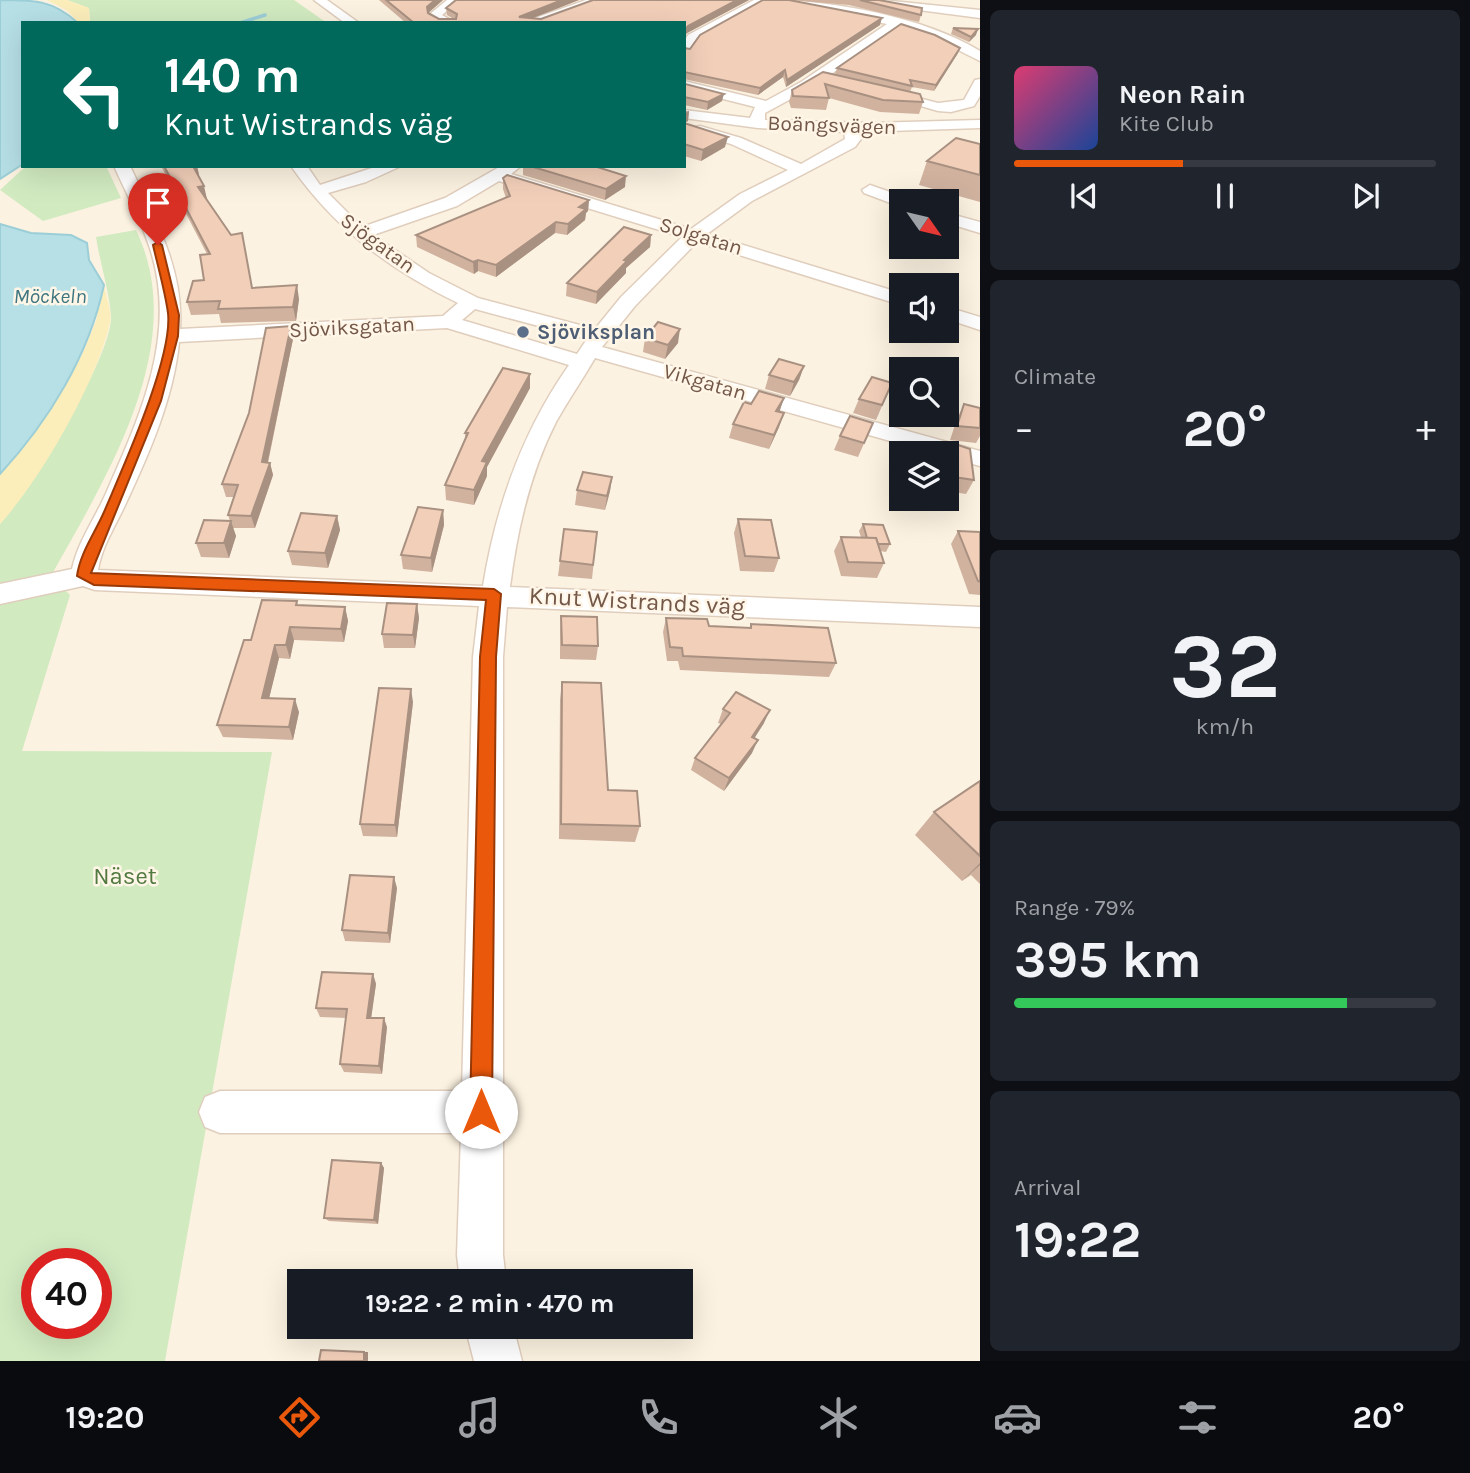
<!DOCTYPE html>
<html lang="en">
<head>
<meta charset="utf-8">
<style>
	:root { --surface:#171b24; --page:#20242c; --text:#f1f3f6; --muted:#9ea1a6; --line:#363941; --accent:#ea580c }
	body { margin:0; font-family:Karla,sans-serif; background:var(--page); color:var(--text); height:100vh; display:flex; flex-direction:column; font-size:26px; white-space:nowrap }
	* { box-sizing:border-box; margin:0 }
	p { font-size:23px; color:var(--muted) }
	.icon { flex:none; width:38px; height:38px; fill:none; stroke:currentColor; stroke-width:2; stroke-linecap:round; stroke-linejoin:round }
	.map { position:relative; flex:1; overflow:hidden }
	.sheet { display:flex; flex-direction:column; gap:10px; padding:10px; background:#0d0f14; width:490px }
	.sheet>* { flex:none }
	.top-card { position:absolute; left:21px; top:21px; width:665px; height:147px; border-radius:0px; box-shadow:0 7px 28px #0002; background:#00695c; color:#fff; overflow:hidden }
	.needle { width:46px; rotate:124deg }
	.buttons { position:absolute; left:889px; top:189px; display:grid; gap:14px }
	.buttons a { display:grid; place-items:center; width:70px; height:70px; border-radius:0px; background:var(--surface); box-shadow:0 7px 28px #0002; font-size:35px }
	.speed { position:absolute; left:21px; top:1248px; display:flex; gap:14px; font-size:35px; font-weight:700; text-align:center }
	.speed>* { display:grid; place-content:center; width:91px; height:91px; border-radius:50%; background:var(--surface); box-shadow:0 7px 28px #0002; line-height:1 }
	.speed .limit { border:10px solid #d22; background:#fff; color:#111 }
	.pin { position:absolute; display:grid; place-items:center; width:60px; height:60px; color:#fff; margin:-72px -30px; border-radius:50% 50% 50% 0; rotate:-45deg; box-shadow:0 0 7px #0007 }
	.pin .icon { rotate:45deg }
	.me { position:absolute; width:77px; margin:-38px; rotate:0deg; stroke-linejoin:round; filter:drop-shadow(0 0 5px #0008) }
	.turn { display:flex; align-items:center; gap:24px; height:147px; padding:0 28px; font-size:32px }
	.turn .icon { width:91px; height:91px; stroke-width:2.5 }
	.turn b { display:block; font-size:49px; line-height:60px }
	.big { font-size:52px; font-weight:700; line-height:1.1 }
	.sheet .tile { flex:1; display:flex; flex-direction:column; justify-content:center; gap:10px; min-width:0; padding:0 24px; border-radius:10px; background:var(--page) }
	.sheet .dial { align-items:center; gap:0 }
	.dial b { font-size:91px; line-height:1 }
	.song { display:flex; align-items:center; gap:21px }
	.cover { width:84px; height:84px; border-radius:10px; background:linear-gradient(135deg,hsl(340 70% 55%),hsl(220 70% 35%)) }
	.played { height:7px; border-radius:4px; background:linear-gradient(90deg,var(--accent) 40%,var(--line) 40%) }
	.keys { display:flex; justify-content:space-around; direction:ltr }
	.heat { display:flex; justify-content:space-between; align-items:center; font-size:38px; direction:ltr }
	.charge { height:10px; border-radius:5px; background:linear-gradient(90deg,#34c759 79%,var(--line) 0) }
	.trip { position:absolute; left:287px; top:1269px; width:406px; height:70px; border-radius:0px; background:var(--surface); box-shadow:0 7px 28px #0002; font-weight:700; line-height:70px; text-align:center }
	.dock { display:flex; height:112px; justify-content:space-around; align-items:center; background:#090b0e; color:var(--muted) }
	.dock .icon { width:49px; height:49px }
	.dock .selected { color:var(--accent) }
	.dock b { font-size:32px; color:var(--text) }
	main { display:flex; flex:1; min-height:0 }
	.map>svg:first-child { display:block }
	.green { fill:#d1eac0; fill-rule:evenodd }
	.sand { fill:#fceebb }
	.water { fill:#b6dfe6; stroke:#9cced7; stroke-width:2 }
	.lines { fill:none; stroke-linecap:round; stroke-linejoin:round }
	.stream { stroke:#9cced7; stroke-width:3.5 }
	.minor-casing { stroke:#e0cebd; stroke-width:3 }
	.minor { fill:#fff; fill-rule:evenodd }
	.wall { fill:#d0b29f }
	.shaded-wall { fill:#a99182 }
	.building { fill:#f2cfb9; stroke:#a99182; stroke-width:2 }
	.route { fill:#ea580c; stroke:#983908; stroke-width:2 }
	.service-dot { fill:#5c6f8a; stroke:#fff6e7; stroke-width:2.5 }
	.labels { text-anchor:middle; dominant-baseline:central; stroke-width:5; stroke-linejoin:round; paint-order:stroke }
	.far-street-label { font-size:21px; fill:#735748; stroke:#fff6e7 }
	.far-water-label { font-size:21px; font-style:italic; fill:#3f7680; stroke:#fff6e7 }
	.far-service-label { font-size:21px; font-weight:bold; fill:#4e5e75; stroke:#fff6e7; text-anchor:start }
	.street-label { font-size:24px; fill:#735748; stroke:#fff6e7 }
	.park-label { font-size:24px; fill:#517940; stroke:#fff6e7 }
</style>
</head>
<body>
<main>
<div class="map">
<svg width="980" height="1361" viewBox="0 0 980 1361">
	<rect width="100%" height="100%" fill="#fcf2e1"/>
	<!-- green -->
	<g class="green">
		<polygon points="67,0 294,0 327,23 90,23 89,8"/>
		<polygon points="26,166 106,166 121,198 43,221 0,190"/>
		<path d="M136 230C191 344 106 477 51 576L70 595 22 751 272 752 165 1361H0V524C28 494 113 355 111 316 109 290 100 263 96 237ZM37 1264H96V1323H37Z"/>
	</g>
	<!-- sand -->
	<g class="sand">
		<polygon points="47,0 67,0 89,8 90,23 78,23 68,11"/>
		<path d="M104 285C106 296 112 311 110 322 98 380 40 481 0 524V474L40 425 82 355 96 321Z"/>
	</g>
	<!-- water -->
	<g class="water">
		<path d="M0 0C35 0 53 0 78 23H23V164L0 179Z"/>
		<path d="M0 224 31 233 71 235 87 243 89 260 104 285C89 355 49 421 0 474Z"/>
	</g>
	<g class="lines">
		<!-- stream -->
		<polyline class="stream" points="240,23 265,15"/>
		<!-- minor casing -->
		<g class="minor-casing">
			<g id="minor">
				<polygon points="314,0 327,0 359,23 345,23"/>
				<polygon points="447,0 460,0 442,15 456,23 439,23 430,18 430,14"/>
				<polygon points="586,0 603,0 540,23 521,23"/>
				<polygon points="754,0 768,0 697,40 688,54 684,55 684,41 688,35"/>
				<path d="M768 0C833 0 924 17 980 51V61L934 38 899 27 811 88 765 113V120L869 123 980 120V128L859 132 861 139 855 147 752 201 707 234 901 293V305L697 242 635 306 602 347 980 451V466L947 457V453H933L595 358C583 379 568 400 556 422 530 473 517 530 510 587L980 607V627L507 607 503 657V1255L506 1281H460L457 1255 461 1133H220L205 1127 199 1112 205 1097 220 1091H462L473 657 479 606 95 590 83 586 0 604V584L72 569C78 541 96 517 107 491 140 416 176 338 152 255 143 224 127 195 114 166H130C155 219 184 269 180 329L443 316 458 303C390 270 334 228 291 166H307L320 185 378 166H401L366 182 328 193 362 227 445 198 501 166H521L511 174 691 229 740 194 788 170 731 144 695 133V127L700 126 741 138 801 164 845 139 844 132 758 128 684 118V110L750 118 755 107 684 89V81L766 101 801 82 887 24ZM499 181 682 237 621 297 595 329 478 298 429 273 373 235 457 206ZM475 309 587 339 577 354 462 320ZM447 328 569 365C522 432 496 506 483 586L98 570C102 545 117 524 127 501 150 452 174 396 179 342Z"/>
				<polygon points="882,0 980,10 980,18 911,9"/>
				<polygon points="980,79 980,96 974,106 951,112 938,111 876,93 883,89 938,103 964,100 975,80"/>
				<polygon points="870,185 907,198 909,201 901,201 901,207 864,193 862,190"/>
				<polygon points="947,213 980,222 980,233 947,223"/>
				<polygon points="947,307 980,317 980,330 947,319"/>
				<polygon points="465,1326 513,1326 522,1361 474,1361"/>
			</g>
		</g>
		<!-- minor -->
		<use href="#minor" class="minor"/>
	</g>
	<!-- wall -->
	<g class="wall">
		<polygon points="379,0 443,0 428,13 439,19 454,19 447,15 446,8 456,0 579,0 533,18 541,19 593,0 749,0 687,33 684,36 684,23 406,23"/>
		<polygon points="763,0 879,0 921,15 919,22 849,5 790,0 880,25 786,87 783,77 758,95 684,79 684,48 690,49"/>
		<polygon points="953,28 976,35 969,42 951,34"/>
		<polygon points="958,53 934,91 912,87 910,92 835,74 837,68"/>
		<polygon points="823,72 923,102 919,114 880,112 829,98 826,110 791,108 789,102 792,90"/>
		<polygon points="684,81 685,84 722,101 707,110 684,105"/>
		<polygon points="684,111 689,111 688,121 684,123 725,147 701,161 684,156"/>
		<polygon points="980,144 980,202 919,185 927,161"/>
		<polygon points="161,166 197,166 199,175 198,176 207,199 206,199 253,288 299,299 296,321 221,323 219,314 191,315 187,302 204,280 207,254"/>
		<polygon points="523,166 594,166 625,187 605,200 523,175"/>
		<polygon points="503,178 589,200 588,211 586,213 585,220 567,235 555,233 496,277 478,271 474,274 417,247 416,235 506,198 503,189"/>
		<polygon points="651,235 650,247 626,268 626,273 596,304 566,296 567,283"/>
		<polygon points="291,326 293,339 268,463 270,463 273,475 255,528 233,528 236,536 229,558 201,557 196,543 230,521 228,515 234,497 226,497 222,484"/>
		<polygon points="645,338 678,343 665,359 643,352"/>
		<polygon points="804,366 799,380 790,396 765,389 769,375"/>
		<polygon points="530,374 530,388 487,467 487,476 474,505 446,500 445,485 465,441 465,433"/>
		<polygon points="892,383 876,420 853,413 859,399"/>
		<polygon points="784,398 779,412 779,427 769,449 729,438 733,424 751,404"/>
		<polygon points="964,404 980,408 980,436 976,443 950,440 957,419"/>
		<polygon points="873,423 858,457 834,450 840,436"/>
		<polygon points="952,443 974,480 966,494 947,491 947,453"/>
		<polygon points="612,477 610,491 605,510 575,505 577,490"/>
		<polygon points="443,510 444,525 432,572 403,569 401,555"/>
		<polygon points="337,516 340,530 328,568 292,565 288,551"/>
		<polygon points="738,519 779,558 774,572 740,571 734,533"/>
		<polygon points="863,524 890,544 886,552 880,551 884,563 877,578 841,576 834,551 841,537 861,537 859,531"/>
		<polygon points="958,531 980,532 980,595 969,594 951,544"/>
		<polygon points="597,532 592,579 558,576 560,561"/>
		<polygon points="297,601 298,606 345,607 348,621 344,642 294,640 290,659 279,658 269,698 299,712 293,740 223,737 217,725 251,640"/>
		<polygon points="417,604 419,618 415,648 384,648 382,634"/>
		<polygon points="561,616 598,646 596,660 560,659 560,630"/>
		<polygon points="666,618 709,626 750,628 751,624 836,663 829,677 680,670 678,661 667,661 663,632"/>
		<polygon points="562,682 608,790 640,826 635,842 559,839 560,700"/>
		<polygon points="413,702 397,837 363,836 360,824"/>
		<polygon points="723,709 764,723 754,738 752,753 724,791 691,770 695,758 721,724 718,723"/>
		<polygon points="980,781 980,884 971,875 962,881 915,835 934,812"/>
		<polygon points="397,888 390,943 345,941 342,930"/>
		<polygon points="373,974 376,984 371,1018 387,1027 382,1074 344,1072 340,1064 346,1018 320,1017 316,1008"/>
		<polygon points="381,1163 384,1168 378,1224 329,1221 324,1218"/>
	</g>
	<!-- shaded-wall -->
	<g class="shaded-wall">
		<polygon points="435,0 443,0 427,14 427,7"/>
		<polygon points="562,0 579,0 520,23 519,17"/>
		<polygon points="737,0 749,0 687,33 684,36 684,31 688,26"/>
		<polygon points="882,18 880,25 786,87 787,80"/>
		<polygon points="978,29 976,35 969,42 971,37"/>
		<polygon points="960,48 958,53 934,91 936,85"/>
		<polygon points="785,70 783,77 758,95 760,88"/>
		<polygon points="724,94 722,101 707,110 708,102"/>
		<polygon points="689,111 688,121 684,123 684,114"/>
		<polygon points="728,137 725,147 701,161 703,150"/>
		<polygon points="192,166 197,166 199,175 194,176"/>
		<polygon points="626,176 625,187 605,200 606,189"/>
		<polygon points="204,186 207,199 202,200 198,187"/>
		<polygon points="589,200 588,211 586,213 585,220 567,235 568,224 579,207"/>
		<polygon points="556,222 555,233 496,277 496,265"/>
		<polygon points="651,235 650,247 626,268 626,273 596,304 597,292 624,260"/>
		<polygon points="478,260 478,271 474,274 473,262"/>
		<polygon points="297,285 299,299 296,321 293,307"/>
		<polygon points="291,326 293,339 265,475 262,462"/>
		<polygon points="680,329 678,343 665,359 668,345"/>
		<polygon points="804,366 799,380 790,396 794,382"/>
		<polygon points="530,374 530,388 487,467 487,476 474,505 474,490 482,461"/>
		<polygon points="784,398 779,413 776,411"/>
		<polygon points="784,413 779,427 769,449 774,435"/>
		<polygon points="270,463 273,475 255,528 251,516"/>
		<polygon points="612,477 610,491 605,510 607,496"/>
		<polygon points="443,510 444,525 432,572 431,558"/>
		<polygon points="337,516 340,530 328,568 325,553"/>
		<polygon points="231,521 236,536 229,558 224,543"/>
		<polygon points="417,604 419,618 415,648 413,635"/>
		<polygon points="345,607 348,621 344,642 341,629"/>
		<polygon points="290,627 294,640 290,659 286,645"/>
		<polygon points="275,645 279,658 266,711 262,698"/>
		<polygon points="411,689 413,702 397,837 395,825"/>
		<polygon points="295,699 299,712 293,740 289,727"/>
		<polygon points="770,710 764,723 747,750 752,737"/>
		<polygon points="758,740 752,753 724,791 729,778"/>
		<polygon points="980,863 980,865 962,881"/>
		<polygon points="394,877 397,888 390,943 388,933"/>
		<polygon points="373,974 376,984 370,1026 367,1018"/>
		<polygon points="384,1018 387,1027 382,1074 379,1066"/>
		<polygon points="381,1163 384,1168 378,1224 374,1220"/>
		<rect x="364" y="1352" width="4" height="9"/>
	</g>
	<!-- building -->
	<g class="building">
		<polygon points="386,0 435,0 427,7 428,13 439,19 456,19 457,14 446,8 456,0 562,0 519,17 541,19 593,0 737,0 688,26 684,31 684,23 414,23"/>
		<polygon points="763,0 789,0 882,18 787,80 785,70 760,88 684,72 684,48 690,49 700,35"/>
		<polygon points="860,0 879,0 922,8 921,15"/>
		<polygon points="901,24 935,35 960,48 936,85 910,80 912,86 837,68"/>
		<polygon points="953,28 978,29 971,37"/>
		<polygon points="823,72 920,94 923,102 883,100 825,84 829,98 793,96 792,90"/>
		<polygon points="684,81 685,84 724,94 708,102 684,97"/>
		<polygon points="684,123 728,137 703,150 684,144"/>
		<polygon points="956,138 980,144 980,175 927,161"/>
		<polygon points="164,166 193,166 204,186 198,187 231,235 242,233 252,288 297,285 293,307 218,309 220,301 187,302 193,281 204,280 200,255 210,254"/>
		<polygon points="530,166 594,166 626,176 606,189"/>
		<polygon points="507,175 589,200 579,207 586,209 568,224 556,222 496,265 478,260 473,262 416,235 510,196 503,178"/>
		<polygon points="624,227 651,235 624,260 627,261 597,292 567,283"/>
		<polygon points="658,322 680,329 668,345 645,338"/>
		<polygon points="291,326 262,462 270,463 251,516 228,515 238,485 222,484 249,413 266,328"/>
		<polygon points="779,359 804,366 794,382 769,375"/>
		<polygon points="503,368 530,374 482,461 487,462 474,490 445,485 468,433 465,433"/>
		<polygon points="872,377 892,383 882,405 859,399"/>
		<polygon points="759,391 784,398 776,411 784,413 774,435 733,424 744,402 751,404"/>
		<polygon points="964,404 980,408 980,428 957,426"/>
		<polygon points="850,416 873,423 864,443 840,436"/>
		<polygon points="952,443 970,449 974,480 947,476 947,455 948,456"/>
		<polygon points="583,472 612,477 607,496 577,490"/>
		<polygon points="418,507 443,510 431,558 401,555"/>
		<polygon points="301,513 337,516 325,553 288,551"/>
		<polygon points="738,519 771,520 779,558 745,556"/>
		<polygon points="204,520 231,521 224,543 196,543"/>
		<polygon points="863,524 883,525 890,544 878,544 876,538 867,538"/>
		<polygon points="564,529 597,532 593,565 560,561"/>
		<polygon points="958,531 980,532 980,582 978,581"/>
		<polygon points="841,537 876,538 884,563 848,562"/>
		<polygon points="262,600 297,601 296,605 345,607 341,629 290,627 286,645 275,645 262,698 295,699 289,727 217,725 244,640 251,640"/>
		<polygon points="387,603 417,604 413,635 382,634"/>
		<polygon points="561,616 597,617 598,646 562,645"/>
		<polygon points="666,618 707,619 709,626 751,628 751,624 828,628 836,663 683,656 682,648 670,647"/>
		<polygon points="562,682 601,683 608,790 637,791 640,826 561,824"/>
		<polygon points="379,688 411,689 395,825 360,824"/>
		<polygon points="736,692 770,710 752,737 758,740 729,778 695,758 730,713 723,709"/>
		<polygon points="980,781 980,856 934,812"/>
		<polygon points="350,875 394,877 388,933 342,930"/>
		<polygon points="322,972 373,974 367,1018 384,1018 379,1066 340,1064 347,1009 316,1008"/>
		<polygon points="332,1160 381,1163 374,1220 324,1218"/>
		<polygon points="321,1350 364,1352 364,1361 319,1361"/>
	</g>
	<!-- route -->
	<path class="route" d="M158 242 162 245 179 315 178 336 161 401 91 573 494 589 501 594 496 657 492 1112 489 1120 481 1123 473 1120 470 1112 480 657 486 600 94 585 77 576C80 553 95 533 104 512 123 467 173 358 168 313 165 291 158 267 153 245Z"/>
	<!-- markers -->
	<circle class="service-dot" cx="523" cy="332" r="7"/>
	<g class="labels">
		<!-- far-street labels -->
		<g class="far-street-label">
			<text transform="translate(832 125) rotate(2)">Boängsvägen</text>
			<text transform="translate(701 236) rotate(17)">Solgatan</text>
			<text transform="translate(378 243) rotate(36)">Sjögatan</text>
			<text transform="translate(352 327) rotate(-3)">Sjöviksgatan</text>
			<text transform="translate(705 382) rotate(16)">Vikgatan</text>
		</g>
		<!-- far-water labels -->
		<g class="far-water-label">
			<text x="50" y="296">Möckeln</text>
		</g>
		<!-- far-service labels -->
		<g class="far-service-label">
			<text x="537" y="332">Sjöviksplan</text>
		</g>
		<!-- street labels -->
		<g class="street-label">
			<text transform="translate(637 601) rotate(3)">Knut Wistrands väg</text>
		</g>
		<!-- park labels -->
		<g class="park-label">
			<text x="125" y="876">Näset</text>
		</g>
	</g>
</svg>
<div class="buttons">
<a><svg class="needle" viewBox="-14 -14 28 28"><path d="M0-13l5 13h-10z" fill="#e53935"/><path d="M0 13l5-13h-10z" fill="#9ea1a6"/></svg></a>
<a><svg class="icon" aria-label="sound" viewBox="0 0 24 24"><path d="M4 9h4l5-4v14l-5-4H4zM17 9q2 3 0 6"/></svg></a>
<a><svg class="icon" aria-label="search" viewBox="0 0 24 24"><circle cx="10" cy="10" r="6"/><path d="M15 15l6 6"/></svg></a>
<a><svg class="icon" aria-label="layers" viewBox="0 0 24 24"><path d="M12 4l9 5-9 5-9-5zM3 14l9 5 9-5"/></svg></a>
</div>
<div class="speed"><div class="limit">40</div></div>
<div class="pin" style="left:158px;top:245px;background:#d93025"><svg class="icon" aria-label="arrive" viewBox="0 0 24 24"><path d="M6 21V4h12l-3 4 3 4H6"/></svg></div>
<svg class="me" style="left:481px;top:1112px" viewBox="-20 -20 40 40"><circle r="19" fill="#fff"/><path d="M0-13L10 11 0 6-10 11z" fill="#ea580c"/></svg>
<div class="trip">19:22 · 2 min · 470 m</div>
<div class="top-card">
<div class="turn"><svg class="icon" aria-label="left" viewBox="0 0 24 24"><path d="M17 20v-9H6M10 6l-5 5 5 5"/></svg><div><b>140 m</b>Knut Wistrands väg</div></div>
</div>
</div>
<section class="sheet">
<div class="tile">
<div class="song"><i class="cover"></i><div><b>Neon Rain</b><p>Kite Club</p></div></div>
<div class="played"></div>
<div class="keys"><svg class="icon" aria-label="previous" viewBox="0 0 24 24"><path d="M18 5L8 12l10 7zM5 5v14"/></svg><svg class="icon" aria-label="pause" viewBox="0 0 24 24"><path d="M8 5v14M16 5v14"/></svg><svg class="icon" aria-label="next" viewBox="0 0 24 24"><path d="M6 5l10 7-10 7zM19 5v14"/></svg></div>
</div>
<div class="tile"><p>Climate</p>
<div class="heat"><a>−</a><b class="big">20°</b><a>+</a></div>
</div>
<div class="tile dial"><b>32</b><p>km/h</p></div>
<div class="tile"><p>Range · 79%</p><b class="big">395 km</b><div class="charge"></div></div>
<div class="tile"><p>Arrival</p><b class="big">19:22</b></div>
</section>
</main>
<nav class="dock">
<b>19:20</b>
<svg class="icon selected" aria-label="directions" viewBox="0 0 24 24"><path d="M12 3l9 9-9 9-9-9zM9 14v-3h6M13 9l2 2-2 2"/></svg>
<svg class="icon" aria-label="music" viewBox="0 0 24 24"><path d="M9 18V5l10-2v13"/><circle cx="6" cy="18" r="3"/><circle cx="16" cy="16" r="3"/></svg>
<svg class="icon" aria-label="phone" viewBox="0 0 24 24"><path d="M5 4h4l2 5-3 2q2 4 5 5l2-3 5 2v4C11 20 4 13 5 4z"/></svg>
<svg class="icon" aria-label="climate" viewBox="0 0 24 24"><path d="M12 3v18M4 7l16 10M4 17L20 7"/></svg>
<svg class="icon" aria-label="car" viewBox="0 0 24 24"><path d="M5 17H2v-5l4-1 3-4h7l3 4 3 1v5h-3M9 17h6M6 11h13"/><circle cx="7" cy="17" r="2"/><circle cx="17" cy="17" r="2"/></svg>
<svg class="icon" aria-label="filters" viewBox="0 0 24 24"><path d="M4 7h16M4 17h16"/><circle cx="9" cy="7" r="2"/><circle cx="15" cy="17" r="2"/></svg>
<b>20°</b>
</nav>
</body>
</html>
